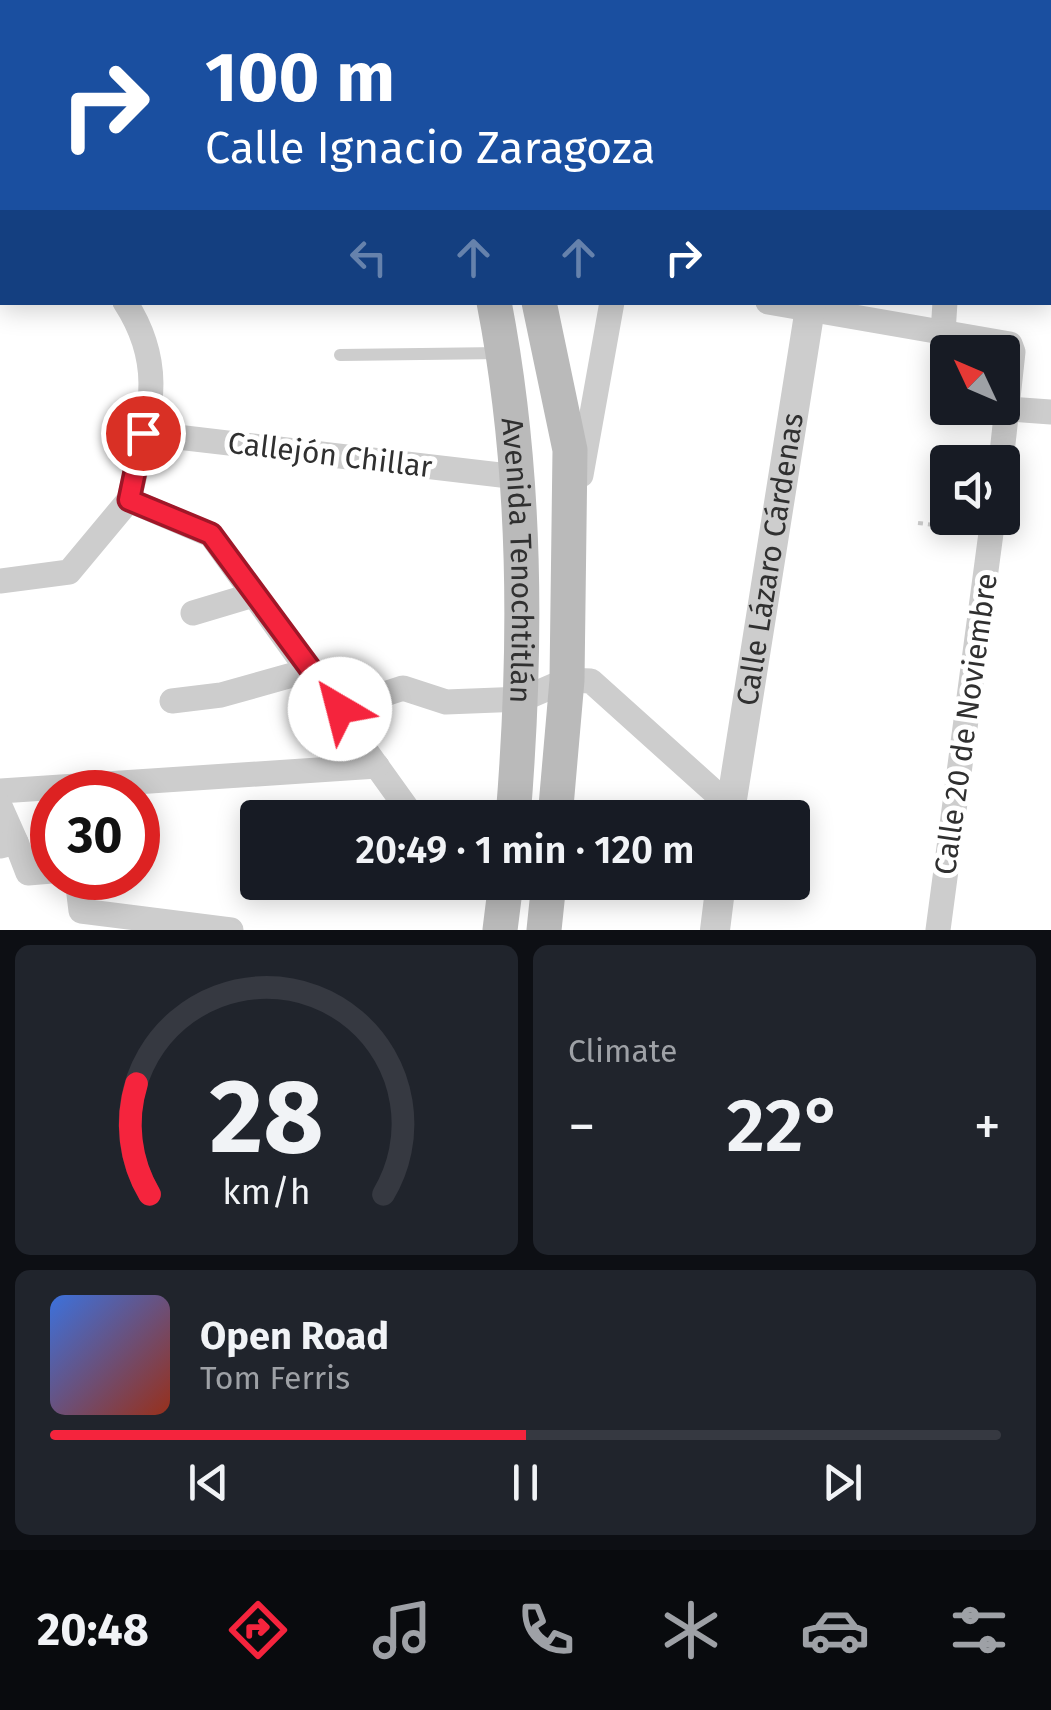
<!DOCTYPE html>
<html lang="en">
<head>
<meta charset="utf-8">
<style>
	:root { --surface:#171b24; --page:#20242c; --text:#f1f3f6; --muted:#9ea1a6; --line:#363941; --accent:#f5243d }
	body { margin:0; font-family:"Fira Sans",sans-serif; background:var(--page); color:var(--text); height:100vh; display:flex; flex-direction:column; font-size:38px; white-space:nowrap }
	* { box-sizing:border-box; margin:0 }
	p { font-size:32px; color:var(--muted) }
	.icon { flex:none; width:55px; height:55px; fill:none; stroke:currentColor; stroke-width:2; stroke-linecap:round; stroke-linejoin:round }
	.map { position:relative; height:930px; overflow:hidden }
	.sheet { display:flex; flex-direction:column; gap:15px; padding:15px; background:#0d0f14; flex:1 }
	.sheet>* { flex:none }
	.hud { position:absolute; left:0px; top:0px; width:1052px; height:305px; box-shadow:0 5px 25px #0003; background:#1a4fa0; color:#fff; overflow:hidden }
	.needle { width:65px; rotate:314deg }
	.controls { position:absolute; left:930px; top:335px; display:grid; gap:20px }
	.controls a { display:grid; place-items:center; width:90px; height:90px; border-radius:10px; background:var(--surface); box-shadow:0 5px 25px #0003; font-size:50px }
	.speed { position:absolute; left:30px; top:770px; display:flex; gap:20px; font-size:50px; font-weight:700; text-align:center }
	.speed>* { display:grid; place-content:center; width:130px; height:130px; border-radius:50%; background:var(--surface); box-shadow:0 5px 25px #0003; line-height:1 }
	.speed .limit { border:15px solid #d22; background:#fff; color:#111 }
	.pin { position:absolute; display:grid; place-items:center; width:85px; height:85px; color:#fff; margin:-42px; border:5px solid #fff; border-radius:50%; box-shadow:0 2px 10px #0007 }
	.me { position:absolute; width:110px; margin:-55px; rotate:323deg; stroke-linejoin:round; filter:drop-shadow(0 0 8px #0008) }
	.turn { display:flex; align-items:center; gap:35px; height:210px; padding:0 40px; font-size:45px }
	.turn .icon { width:130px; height:130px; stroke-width:2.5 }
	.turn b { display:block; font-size:70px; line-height:85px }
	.lanes { display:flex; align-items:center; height:95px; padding:0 40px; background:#0003; justify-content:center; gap:50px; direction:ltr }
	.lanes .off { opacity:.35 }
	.big { font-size:75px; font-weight:600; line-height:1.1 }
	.sheet .tile { flex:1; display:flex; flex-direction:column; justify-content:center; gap:15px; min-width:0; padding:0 35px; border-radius:15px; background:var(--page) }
	.sheet .dial { align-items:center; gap:0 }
	.dial svg { height:260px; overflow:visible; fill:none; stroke:var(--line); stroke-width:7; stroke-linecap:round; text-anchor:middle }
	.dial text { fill:var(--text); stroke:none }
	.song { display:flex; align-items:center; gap:30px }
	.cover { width:120px; height:120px; border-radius:15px; background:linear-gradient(135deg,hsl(220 70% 55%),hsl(10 70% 35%)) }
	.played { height:10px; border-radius:5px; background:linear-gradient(90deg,var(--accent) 50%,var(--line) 50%) }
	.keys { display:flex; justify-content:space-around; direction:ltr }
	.heat { display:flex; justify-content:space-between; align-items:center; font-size:55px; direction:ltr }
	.sheet .tiles { flex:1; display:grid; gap:15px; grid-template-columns:1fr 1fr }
	.tile:last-child { grid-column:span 2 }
	.trip { position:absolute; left:240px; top:800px; width:570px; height:100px; border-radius:10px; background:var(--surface); box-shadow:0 5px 25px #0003; font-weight:600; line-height:100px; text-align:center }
	.tabs { display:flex; height:160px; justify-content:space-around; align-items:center; background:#090b0e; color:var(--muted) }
	.tabs .icon { width:70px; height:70px }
	.tabs .active { color:var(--accent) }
	.tabs b { font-size:45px; color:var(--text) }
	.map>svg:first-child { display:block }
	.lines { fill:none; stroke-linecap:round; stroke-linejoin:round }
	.path { stroke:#cdcdcd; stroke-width:4; stroke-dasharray:5 5; stroke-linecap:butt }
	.service { stroke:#cdcdcd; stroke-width:12 }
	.minor { stroke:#cdcdcd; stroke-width:25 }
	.tertiary { stroke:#cdcdcd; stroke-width:30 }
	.secondary { stroke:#bababa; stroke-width:35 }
	.route-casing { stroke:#9f1728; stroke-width:25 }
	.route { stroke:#f5243d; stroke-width:18 }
	.labels { text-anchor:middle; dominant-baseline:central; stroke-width:10; stroke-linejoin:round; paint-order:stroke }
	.street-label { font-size:30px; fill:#303030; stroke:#fff }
</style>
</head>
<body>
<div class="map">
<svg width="1051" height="930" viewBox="0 0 1051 930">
	<rect width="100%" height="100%" fill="#fff"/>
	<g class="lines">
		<!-- path -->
		<polyline class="path" points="918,523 967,529"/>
		<!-- service -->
		<polyline class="service" points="340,355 502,353"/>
		<!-- minor -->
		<g class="minor">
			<polyline points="510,0 513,2"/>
			<polyline points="1032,0 1032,2"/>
			<polyline points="187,2 190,0"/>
			<polyline points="1050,79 1051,79"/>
			<polyline points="0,107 2,111"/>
			<polyline points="1050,178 1051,178"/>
			<path d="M125 302C171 373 145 424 129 500L211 535 414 818"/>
			<polyline points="768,302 1010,344 1013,352 1001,462"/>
			<polyline points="943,333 945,302"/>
			<polyline points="1008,409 1051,412"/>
			<polyline points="143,433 518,477"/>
			<polyline points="581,475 612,302"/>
			<polyline points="0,581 69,572 129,500"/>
			<polyline points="193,613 253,595"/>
			<polyline points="172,701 221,695 310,670"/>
			<polyline points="339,709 403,688 446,702 523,699 567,680 591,681 730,806"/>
			<polyline points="0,791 377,766"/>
			<polyline points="0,806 16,842"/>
			<polyline points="0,846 16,842 28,873 52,871"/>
			<polyline points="77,878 81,911 231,930"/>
			<polyline points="938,930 993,518"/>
		</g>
		<!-- tertiary -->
		<g class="tertiary">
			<polyline points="590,0 592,2"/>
			<path id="s1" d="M729 818 811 302"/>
			<polyline points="715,930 721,882"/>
		</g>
		<!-- secondary -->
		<g class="secondary">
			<polyline points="435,0 436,2"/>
			<polyline points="485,0 486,2"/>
			<path id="s2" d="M494 302C527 473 527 646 513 818"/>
			<polyline points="539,302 570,450 567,680 555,818"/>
			<polyline points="500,930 506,882"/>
			<polyline points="544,930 549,882"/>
		</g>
	</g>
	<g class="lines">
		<!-- route casing -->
		<g class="route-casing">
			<polyline id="route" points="143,433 129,500 211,534 340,709"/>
		</g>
		<!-- route -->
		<use href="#route" class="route"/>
	</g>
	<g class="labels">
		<!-- street labels -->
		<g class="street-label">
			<text transform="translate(330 455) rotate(7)">Callejón Chillar</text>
			<text stroke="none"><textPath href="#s2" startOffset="260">Avenida Tenochtitlán</textPath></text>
			<text stroke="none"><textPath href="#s1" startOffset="262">Calle Lázaro Cárdenas</textPath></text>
			<text transform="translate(966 724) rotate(-82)">Calle 20 de Noviembre</text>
		</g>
	</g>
</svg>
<div class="controls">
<a><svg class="needle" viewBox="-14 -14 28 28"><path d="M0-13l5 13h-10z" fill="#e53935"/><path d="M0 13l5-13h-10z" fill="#9ea1a6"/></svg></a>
<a><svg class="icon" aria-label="sound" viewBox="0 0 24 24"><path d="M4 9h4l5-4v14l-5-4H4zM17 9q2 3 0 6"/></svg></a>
</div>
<div class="speed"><div class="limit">30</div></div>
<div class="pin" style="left:143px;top:433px;background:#d93025"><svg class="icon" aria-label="arrive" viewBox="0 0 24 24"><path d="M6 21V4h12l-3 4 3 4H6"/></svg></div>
<svg class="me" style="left:340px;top:709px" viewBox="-20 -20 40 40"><circle r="19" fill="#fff"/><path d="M0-13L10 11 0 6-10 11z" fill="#f5243d"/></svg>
<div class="trip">20:49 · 1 min · 120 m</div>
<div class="hud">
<div class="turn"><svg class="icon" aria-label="right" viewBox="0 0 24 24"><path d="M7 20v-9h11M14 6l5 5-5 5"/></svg><div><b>100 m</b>Calle Ignacio Zaragoza</div></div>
<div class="lanes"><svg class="icon off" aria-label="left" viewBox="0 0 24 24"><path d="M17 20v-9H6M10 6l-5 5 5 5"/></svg><svg class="icon off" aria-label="ahead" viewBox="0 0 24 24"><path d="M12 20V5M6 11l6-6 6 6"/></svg><svg class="icon off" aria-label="ahead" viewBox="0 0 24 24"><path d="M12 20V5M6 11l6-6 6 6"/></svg><svg class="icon" aria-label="right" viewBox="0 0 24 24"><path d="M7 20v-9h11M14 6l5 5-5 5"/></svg></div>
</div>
</div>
<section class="sheet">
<div class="tiles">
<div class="tile dial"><svg viewBox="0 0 100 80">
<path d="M14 69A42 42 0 1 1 86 69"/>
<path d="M14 69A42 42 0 0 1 10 35" stroke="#f5243d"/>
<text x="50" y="56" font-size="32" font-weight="700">28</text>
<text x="50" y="72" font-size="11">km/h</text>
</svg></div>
<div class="tile"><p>Climate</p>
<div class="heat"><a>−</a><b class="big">22°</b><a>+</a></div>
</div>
<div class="tile">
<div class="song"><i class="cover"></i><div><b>Open Road</b><p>Tom Ferris</p></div></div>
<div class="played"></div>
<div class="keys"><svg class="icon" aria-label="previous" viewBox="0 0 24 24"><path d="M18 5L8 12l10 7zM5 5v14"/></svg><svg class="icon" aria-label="pause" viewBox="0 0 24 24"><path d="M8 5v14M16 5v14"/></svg><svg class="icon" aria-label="next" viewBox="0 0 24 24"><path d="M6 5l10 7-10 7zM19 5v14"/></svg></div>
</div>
</div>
</section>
<nav class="tabs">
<b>20:48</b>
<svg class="icon active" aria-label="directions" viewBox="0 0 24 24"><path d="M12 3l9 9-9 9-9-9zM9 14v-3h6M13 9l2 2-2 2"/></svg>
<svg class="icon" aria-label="music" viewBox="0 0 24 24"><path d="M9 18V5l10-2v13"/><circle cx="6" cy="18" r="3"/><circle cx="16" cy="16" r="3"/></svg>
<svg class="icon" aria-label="phone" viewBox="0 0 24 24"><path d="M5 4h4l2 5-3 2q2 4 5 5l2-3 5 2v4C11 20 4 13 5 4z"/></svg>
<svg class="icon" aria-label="climate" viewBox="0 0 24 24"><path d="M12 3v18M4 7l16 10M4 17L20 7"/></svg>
<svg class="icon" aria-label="car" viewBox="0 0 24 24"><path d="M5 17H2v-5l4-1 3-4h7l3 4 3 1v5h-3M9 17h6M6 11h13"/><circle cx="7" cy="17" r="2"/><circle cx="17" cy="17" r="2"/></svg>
<svg class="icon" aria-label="filters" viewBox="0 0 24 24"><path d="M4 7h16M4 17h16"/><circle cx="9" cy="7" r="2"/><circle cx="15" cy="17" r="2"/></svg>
</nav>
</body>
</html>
